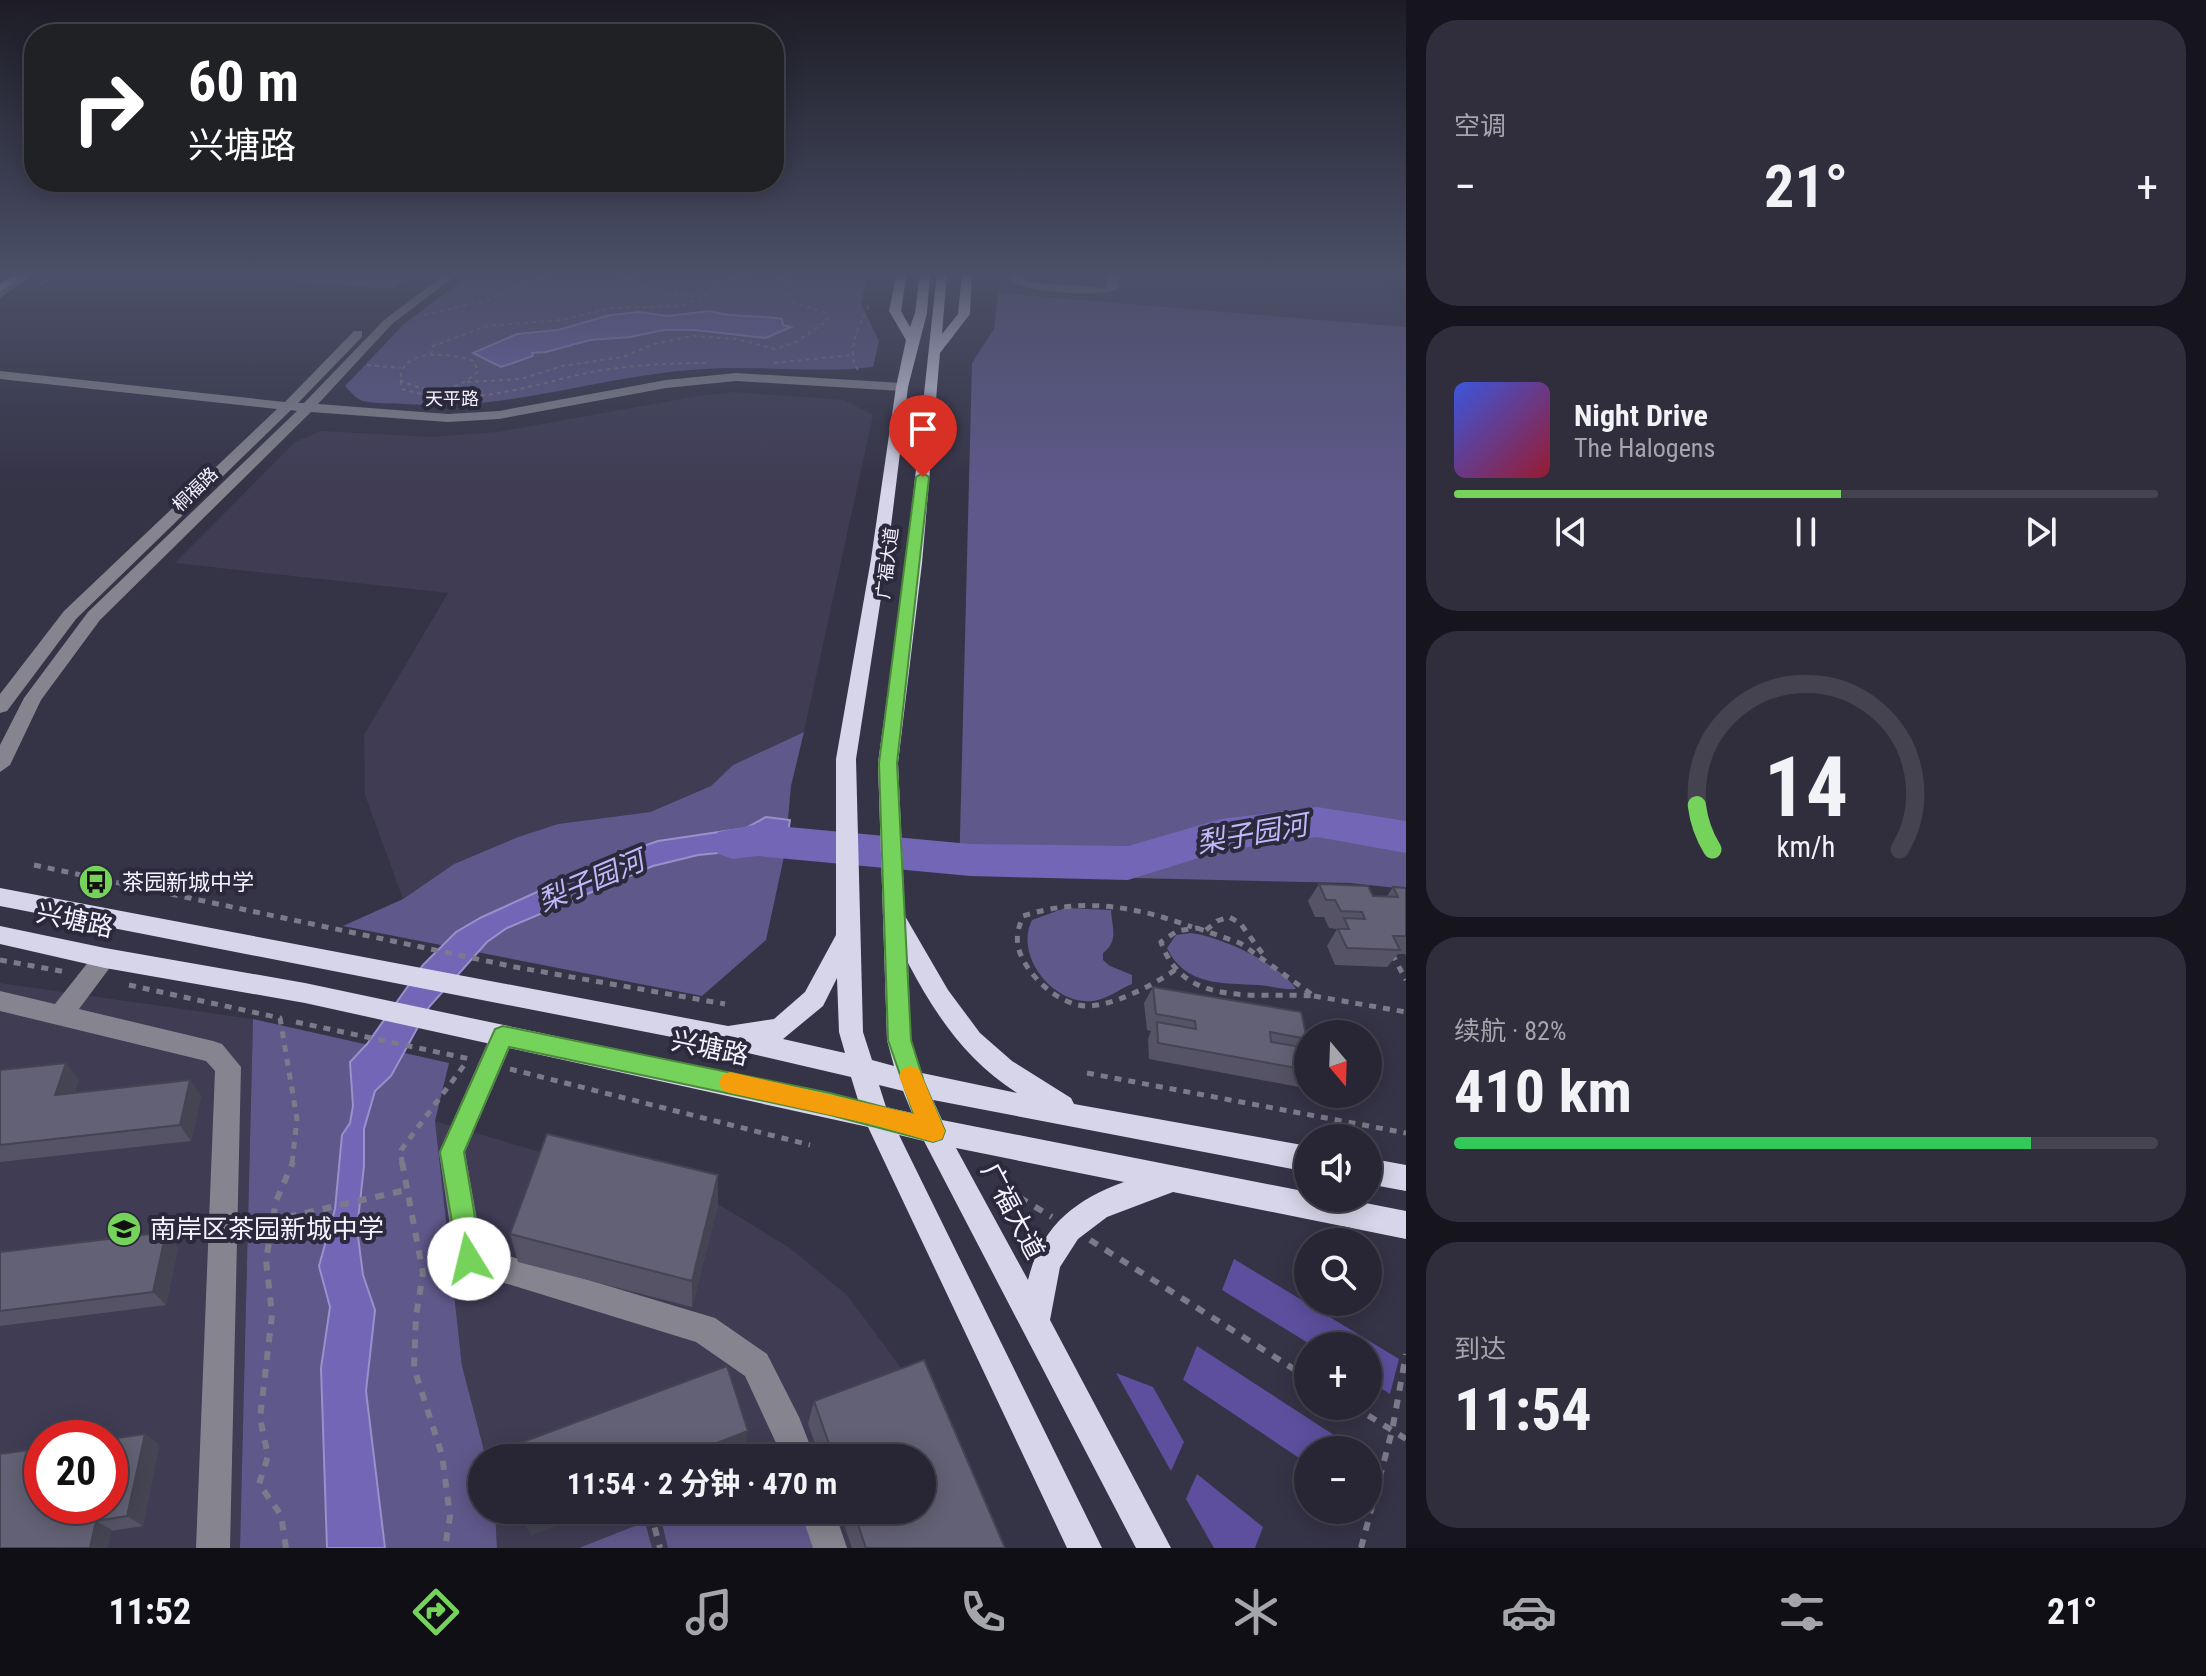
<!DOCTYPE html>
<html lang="zh">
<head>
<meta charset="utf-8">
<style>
	:root { --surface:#282634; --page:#302e3c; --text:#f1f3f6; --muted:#a5a5ac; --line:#44434f; --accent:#75d25b }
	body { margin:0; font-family:"Roboto Condensed","Noto Sans SC",sans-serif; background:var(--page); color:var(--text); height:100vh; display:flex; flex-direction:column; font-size:30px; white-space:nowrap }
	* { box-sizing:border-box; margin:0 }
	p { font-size:26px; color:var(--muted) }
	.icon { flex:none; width:44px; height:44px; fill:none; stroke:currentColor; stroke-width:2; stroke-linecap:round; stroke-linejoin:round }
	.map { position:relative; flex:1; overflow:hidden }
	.side { display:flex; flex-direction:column; gap:20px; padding:20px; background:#16151d; width:800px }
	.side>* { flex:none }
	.top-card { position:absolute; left:24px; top:24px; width:760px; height:168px; border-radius:32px; box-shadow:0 4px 20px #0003,0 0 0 2px var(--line); background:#202124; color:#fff; overflow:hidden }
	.needle { width:52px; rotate:161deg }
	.controls { position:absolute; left:1294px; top:1020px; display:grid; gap:16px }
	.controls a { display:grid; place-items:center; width:88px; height:88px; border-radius:50%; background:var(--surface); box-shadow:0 4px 20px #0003,0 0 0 2px var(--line); font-size:40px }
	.speed { position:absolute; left:24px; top:1420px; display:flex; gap:16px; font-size:40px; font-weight:700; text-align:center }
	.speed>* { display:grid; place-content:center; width:104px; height:104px; border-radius:50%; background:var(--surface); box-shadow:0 4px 20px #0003,0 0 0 2px var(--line); line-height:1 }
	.speed .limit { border:12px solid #d22; background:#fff; color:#111 }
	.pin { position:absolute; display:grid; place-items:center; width:68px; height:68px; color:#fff; margin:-82px -34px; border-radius:50% 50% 50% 0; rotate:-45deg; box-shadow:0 0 8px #0007 }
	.pin .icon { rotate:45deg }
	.me { position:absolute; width:88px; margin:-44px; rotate:351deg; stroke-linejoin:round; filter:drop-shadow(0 0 6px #0008) }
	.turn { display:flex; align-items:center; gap:28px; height:168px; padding:0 32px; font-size:36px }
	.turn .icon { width:104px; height:104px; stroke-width:2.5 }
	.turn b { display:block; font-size:56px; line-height:68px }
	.big { font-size:60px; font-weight:700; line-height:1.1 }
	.side .tile { flex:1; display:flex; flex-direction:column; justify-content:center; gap:12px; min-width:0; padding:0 28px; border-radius:32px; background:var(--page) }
	.side .dial { align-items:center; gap:0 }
	.dial svg { height:208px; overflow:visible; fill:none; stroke:var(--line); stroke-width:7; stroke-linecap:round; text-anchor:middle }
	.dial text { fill:var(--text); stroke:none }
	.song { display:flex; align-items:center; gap:24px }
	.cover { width:96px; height:96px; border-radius:12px; background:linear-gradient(135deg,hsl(230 70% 55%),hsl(350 70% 35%)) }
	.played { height:8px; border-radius:4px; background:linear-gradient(90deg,var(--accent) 55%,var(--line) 55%) }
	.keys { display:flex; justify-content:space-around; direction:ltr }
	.heat { display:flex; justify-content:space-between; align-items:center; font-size:44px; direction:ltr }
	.charge { height:12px; border-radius:6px; background:linear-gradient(90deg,#34c759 82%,var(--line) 0) }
	.trip { position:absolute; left:468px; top:1444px; width:468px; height:80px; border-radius:40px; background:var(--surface); box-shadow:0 4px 20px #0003,0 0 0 2px var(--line); font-weight:700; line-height:80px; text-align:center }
	.tabs { display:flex; height:128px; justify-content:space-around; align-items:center; background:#100f15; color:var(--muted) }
	.tabs .icon { width:56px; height:56px }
	.tabs .on { color:var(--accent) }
	.tabs b { font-size:36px; color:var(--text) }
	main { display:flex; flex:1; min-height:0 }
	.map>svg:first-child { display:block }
	.built { fill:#3f3c54; fill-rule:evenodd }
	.green { fill:#5f588a }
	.forest { fill:#5d4f9d }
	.water { fill:#7366b6; stroke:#9a90cc; stroke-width:2 }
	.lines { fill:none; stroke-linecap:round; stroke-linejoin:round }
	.river { fill:#7366b6; fill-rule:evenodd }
	.path-far2 { stroke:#7b7a8a; stroke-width:2; stroke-dasharray:4 4; stroke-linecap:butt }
	.path-far1 { stroke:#7b7a8a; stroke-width:5; stroke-dasharray:7 7; stroke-linecap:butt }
	.path { stroke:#7b7a8a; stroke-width:6; stroke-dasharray:9 9; stroke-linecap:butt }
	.minor { fill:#86858f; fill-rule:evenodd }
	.major { fill:#d6d5e9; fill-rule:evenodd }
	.wall { fill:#555365 }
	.shaded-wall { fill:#454452 }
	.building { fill:#636175; stroke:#454452; stroke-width:2 }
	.route { fill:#75d25b; stroke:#4c883b; stroke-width:2 }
	.slow { fill:#f59e0b }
	.labels { text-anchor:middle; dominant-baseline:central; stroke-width:8; stroke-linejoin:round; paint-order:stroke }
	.far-street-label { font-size:18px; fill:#f4f3ff; stroke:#2b293b }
	.poi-label { font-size:22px; fill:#f4f3ff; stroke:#2b293b; text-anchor:start }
	.near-street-label { font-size:26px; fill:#f4f3ff; stroke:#2b293b }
	.near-poi-label { font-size:26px; fill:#f4f3ff; stroke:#2b293b; text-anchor:start }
	.near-water-label { font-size:28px; font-style:italic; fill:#bfb8fa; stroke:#2b293b }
</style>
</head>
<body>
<main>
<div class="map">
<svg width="1406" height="1548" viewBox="0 0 1406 1548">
	<rect width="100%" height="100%" fill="#353346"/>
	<!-- built -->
	<g class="built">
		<polygon points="997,272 1382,272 1406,311 1406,327 998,293"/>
		<polygon points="735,392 844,400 873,415 804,732 733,765 711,786 649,812 558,824 518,837 454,864 403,899 365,795 364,735 448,593 175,563 295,442 321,431 431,437 498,432 698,396"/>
		<path d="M0 983 253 1019 240 1548H0ZM42 1438H110V1506H42Z"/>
		<polygon points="435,1121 718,1204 790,1248 847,1295 913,1384 983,1548 497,1548 495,1510 922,1510 922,1458 486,1458 462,1366"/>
	</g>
	<!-- green -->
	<g class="green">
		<polygon points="205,272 415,272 392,289"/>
		<path d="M473 272H868L861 304 879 341 873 367C816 374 760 365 703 369 602 375 507 412 406 404 392 403 376 404 363 401 356 399 350 391 345 386L404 324Z"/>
		<polygon points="998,293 1406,327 1406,889 1350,883 959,874 972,363 994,329"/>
		<polygon points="804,732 791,786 785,852 766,940 702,996 343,926 403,899 454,864 518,837 558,824 650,812 711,786 733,765"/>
		<path d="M1065 908 1111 910C1112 929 1119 940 1103 953V960L1110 966 1132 975V984C1117 990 1103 1003 1085 1001 1049 999 1015 954 1032 920Z"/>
		<path d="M1191 933C1222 937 1278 963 1296 989 1284 990 1271 986 1259 985 1222 983 1185 986 1167 948L1176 935Z"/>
		<polygon points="253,1019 449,1063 435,1121 462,1366 486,1458 482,1458 482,1510 495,1510 497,1548 240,1548"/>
		<polygon points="674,1510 805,1510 818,1548 668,1548 660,1515"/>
		<polygon points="645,1522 652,1548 579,1548"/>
	</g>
	<!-- forest -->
	<g class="forest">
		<polygon points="1234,1259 1399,1359 1390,1394 1368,1380 1368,1346 1313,1346 1222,1290"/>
		<polygon points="1197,1346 1357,1450 1308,1450 1308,1464 1183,1380"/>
		<polygon points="1116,1373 1153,1387 1184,1442 1171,1471"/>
		<polygon points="1197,1474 1263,1527 1255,1548 1214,1548 1186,1499"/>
	</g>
	<!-- water -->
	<g class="water">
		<path d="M710 311C734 319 758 314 782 319L783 325 791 327 766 338 694 330H664L630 337 590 340 546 352 532 353 533 356 501 367 473 353 517 334 558 330 610 315 639 312 667 316Z"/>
		<polygon points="766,817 790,820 785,852 759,849 698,855 653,866 507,928 487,942 429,1007 391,1076 375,1091 364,1129 364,1166 357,1229 363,1275 375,1310 366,1391 385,1548 327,1548 321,1368 330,1307 319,1266 335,1209 342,1135 350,1123 353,1106 350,1062 367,1044 423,965 456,932 482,917 621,854 658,841 746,828"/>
	</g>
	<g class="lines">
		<!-- river -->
		<polygon class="river" points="1317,807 1406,821 1406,853 1317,837 1221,851 1128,880 970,876 758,856 733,859 718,854 712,843 718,832 758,824 970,844 1128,846 1221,819"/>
		<!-- path-far2 -->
		<g class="path-far2">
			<polyline points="615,272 660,292 700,297"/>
			<polyline points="40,284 61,272"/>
			<polyline points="424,315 484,301 558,272"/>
			<polyline points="431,355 433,346 487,326 561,320 612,308 680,306 703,298 718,283 757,272"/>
			<polyline points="774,363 852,355"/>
			<polyline points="367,365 401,368"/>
			<path d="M858 370C845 352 860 323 869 305"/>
			<path d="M400 380C426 394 457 393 478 371L474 361C448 352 391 347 402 389 468 409 527 386 591 372 630 365 670 363 709 363"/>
			<polyline points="467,382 521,379 562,366 623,357 654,344 693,336 737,339 775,349 796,342 828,320 826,313 793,302 789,294 792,289 789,281 768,272"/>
		</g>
		<!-- path-far1 -->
		<g class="path-far1">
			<polyline points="34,865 515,967 725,1004"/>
			<path d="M1197 928 1240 943 1314 996C1256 992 1184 1009 1161 942L1177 931Z"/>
			<polyline points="1206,930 1217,921 1229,917 1240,923 1265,957"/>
			<polyline points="1392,954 1406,980"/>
			<polyline points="0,960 66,972"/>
			<path d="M1175 970C1153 985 1117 1004 1090 1006 1061 1008 1024 974 1018 946 1016 935 1019 926 1023 916 1082 897 1135 906 1192 927"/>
			<polyline points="129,985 280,1018 297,1119 292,1164"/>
			<polyline points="1314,996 1406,1012"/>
			<polyline points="296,1022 470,1059"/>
			<polyline points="510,1069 810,1145"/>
			<polyline points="1087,1073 1406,1133"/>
			<polyline points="402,1164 401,1150 465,1064"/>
		</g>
		<!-- path -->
		<g class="path">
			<polyline points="402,1162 423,1273 416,1316 414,1368 442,1455 450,1516 445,1548"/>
			<polyline points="1004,1188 1052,1217"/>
			<polyline points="270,1221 406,1190"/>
			<polyline points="1090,1240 1308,1378"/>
			<polyline points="1353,1406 1406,1439"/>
			<polyline points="650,1510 660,1548"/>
			<polyline points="286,1548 281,1515 259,1484 268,1456 260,1418 272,1315 266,1260 276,1201 293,1162"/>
			<polyline points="1361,1548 1392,1431 1406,1354"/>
		</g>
		<!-- minor -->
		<g class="minor">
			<polygon points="24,272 37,272 0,298 0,290"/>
			<polygon points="448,272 460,272 392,324 318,404 448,414 499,411 666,380 736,373 902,383 908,387 902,391 736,381 666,388 499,419 448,422 311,412 100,620 41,700 10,765 0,772 0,745 24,698 88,612 297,411 291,410 76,619 7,711 0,713 0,694 64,611 277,409 0,379 0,371 285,402 354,331 362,331 362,337 298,403 304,403 384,320"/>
			<path d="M1011 272H1021V279L1029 282 1104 288 1108 286 1106 272H1116L1120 287C1102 300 1033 291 1012 283Z"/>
			<polygon points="105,948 113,951 117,958 79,1009 213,1041 222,1044 241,1067 230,1548 196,1548 215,1071 206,1061 0,1011 0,991 55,1004 97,951"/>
			<polygon points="503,1025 512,1028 515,1036 465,1152 482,1248 715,1318 767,1354 799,1417 815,1458 783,1458 745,1376 696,1342 459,1269 455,1259 439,1152 494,1028"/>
			<polygon points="800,1510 834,1510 847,1548 813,1548"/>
		</g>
		<!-- major -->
		<g class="major">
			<polygon points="19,272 33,272 0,291 0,283"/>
			<path d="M897 272H907L901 311 910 327 915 313 920 272H930L927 313 908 387 887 559 856 759 863 1032 872 1060 894 1066 887 1040 878 763 906 563 937 272H947L942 334 958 314 962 272H972L970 314 940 353 922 563 898 763 905 916 948 990 980 1033 1012 1061 1071 1098 1074 1104 1308 1146V1172L933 1100 942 1120 1308 1192V1198H1340L1406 1211V1239L1173 1192 1107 1217 1078 1239 1060 1267 1050 1320 1171 1548H1136L924 1141 899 1135 1102 1548H1067L868 1127 305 1003 105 968 0 944V926L105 948 305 983 858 1100 851 1077 718 1046 0 906V888L728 1026 774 1019 805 992 836 935V759L871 559 896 387 906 340 889 311ZM908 963C936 1016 966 1060 1017 1093L922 1073 911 1040ZM837 978 839 1032 845 1053 783 1039 823 1006ZM879 1085 903 1091 912 1113 886 1107ZM956 1148 1124 1182C1074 1200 1041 1227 1028 1280Z"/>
			<polygon points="1368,1158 1406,1165 1406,1191 1368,1184"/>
		</g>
	</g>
	<!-- wall -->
	<g class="wall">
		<polygon points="1319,884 1373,896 1387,896 1393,887 1406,888 1406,956 1405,954 1398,954 1387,967 1335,965 1327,946 1337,929 1329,928 1324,917 1315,917 1308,901"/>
		<polygon points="1153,987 1307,1039 1301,1047 1308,1055 1308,1075 1299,1087 1149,1059 1148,1039 1151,1031 1147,1030 1144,1003"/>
		<polygon points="0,1070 79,1080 74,1093 190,1080 201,1096 191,1141 0,1162"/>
		<polygon points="718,1204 692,1307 518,1262 510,1234"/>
		<polygon points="178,1247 166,1305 0,1326 0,1252"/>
		<polygon points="924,1360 1005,1548 852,1548 839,1510 922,1510 922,1458 820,1458 808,1424 814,1401"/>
		<polygon points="145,1434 159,1445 143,1526 0,1548"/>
	</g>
	<!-- shaded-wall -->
	<g class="shaded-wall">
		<polygon points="66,1063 79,1080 69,1111 55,1095"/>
		<polygon points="190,1080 201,1096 191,1141 180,1125"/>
		<polygon points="718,1175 718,1204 692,1307 692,1281"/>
		<polygon points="166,1232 178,1247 166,1305 153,1292"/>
		<polygon points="748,1431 745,1452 730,1458 678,1458"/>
		<polygon points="145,1434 159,1445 143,1526 127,1516"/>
		<polygon points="542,1510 597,1510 531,1536 522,1518"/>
		<polygon points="96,1521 112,1530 108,1548 90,1548"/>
	</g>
	<!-- building -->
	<g class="building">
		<polygon points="1319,884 1368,886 1373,896 1398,897 1393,887 1406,888 1406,936 1393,936 1400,950 1347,948 1338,929 1349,929 1344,918 1365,919 1362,912 1341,911 1335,900 1326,900"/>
		<polygon points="1153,987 1301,1012 1307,1039 1270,1032 1271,1042 1307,1048 1308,1070 1158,1043 1157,1022 1196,1029 1195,1021 1156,1014"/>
		<polygon points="66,1063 55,1095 190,1080 180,1125 0,1145 0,1070"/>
		<polygon points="547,1134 718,1175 692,1281 510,1234"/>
		<polygon points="166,1232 153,1292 0,1311 0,1252"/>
		<polygon points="924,1360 1005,1548 866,1548 853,1510 922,1510 922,1458 834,1458 814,1401"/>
		<polygon points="727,1366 748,1431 678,1458 511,1458 509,1447"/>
		<polygon points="145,1434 127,1516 96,1521 90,1548 0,1548 0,1454 42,1448 42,1506 110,1506 110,1439"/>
		<polygon points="520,1510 542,1510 522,1518"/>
	</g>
	<!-- sky -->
	<linearGradient id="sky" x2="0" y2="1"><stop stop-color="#1d1c26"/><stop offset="0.56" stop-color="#4b5068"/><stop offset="1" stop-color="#4b5068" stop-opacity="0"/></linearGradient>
	<rect width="1406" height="489" fill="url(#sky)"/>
	<!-- route -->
	<polygon class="route" points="923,473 929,477 897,763 911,1040 924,1082 945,1131 942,1139 933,1142 830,1115 509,1047 464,1152 482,1259 478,1269 469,1272 460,1269 440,1152 495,1029 503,1026 830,1093 914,1115 888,1040 879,763 916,477"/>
	<!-- slow -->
	<polygon class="slow" points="910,1066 919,1069 945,1131 942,1139 933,1142 875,1125 730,1093 722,1090 719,1083 722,1075 730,1072 914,1114 899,1076 902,1069"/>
	<!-- icons -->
	<defs>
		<g id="bus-disc" transform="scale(1.8)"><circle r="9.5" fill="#75d25b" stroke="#2b293b"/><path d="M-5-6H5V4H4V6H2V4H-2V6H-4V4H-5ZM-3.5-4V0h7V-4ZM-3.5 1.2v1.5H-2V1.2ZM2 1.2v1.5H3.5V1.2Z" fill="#111"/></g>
		<g id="school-disc" transform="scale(1.8)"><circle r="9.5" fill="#75d25b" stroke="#2b293b"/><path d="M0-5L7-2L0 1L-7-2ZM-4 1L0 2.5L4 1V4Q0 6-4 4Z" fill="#111"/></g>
	</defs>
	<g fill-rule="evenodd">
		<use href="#bus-disc" x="96" y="882"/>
		<use href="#school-disc" x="124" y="1229"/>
	</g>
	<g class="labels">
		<!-- far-street labels -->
		<g class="far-street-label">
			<text x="452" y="398">天平路</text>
			<text transform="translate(195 489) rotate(-44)">桐福路</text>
			<text transform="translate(887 563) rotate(-83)">广福大道</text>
		</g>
		<!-- poi labels -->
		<g class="poi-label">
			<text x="122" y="882">茶园新城中学</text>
		</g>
		<!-- near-street labels -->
		<g class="near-street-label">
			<text transform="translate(75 920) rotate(12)">兴塘路</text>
			<text transform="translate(710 1048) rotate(12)">兴塘路</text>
			<text transform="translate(1013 1211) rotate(62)">广福大道</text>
		</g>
		<!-- near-poi labels -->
		<g class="near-poi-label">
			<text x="150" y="1229">南岸区茶园新城中学</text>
		</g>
		<!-- near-water labels -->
		<g class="near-water-label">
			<text transform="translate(1252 834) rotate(-10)">梨子园河</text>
			<text transform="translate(591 881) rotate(-23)">梨子园河</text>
		</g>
	</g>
</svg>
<div class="controls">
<a><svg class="needle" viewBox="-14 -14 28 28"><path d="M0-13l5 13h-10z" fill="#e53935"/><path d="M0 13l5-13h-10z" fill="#a5a5ac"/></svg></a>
<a><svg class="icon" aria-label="sound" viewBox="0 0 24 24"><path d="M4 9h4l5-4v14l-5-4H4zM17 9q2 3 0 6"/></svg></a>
<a><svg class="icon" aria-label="search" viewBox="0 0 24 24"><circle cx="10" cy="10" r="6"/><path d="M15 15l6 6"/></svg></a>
<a>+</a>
<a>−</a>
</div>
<div class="speed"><div class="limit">20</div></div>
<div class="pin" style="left:923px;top:477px;background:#d93025"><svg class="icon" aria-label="arrive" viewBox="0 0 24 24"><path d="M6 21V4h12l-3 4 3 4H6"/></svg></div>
<svg class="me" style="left:469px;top:1259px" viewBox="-20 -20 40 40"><circle r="19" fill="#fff"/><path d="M0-13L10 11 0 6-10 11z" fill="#75d25b"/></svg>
<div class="trip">11:54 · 2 分钟 · 470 m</div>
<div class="top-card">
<div class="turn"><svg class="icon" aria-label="right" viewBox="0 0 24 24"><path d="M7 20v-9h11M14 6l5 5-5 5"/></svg><div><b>60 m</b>兴塘路</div></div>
</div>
</div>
<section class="side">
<div class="tile"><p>空调</p>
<div class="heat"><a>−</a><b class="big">21°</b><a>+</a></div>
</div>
<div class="tile">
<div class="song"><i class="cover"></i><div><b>Night Drive</b><p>The Halogens</p></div></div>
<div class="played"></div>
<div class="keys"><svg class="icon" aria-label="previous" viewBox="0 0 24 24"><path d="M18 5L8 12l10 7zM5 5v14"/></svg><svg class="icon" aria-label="pause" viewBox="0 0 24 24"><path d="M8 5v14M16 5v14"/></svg><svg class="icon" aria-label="next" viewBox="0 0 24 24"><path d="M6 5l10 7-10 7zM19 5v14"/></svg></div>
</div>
<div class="tile dial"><svg viewBox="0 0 100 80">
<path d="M14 69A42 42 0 1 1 86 69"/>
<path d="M14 69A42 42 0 0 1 8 52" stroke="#75d25b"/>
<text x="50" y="56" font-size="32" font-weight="700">14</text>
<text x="50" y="72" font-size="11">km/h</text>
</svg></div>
<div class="tile"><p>续航 · 82%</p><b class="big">410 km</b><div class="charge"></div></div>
<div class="tile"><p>到达</p><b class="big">11:54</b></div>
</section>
</main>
<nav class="tabs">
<b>11:52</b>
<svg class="icon on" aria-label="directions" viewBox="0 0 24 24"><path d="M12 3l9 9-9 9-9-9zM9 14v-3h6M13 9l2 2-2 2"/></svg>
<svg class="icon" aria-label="music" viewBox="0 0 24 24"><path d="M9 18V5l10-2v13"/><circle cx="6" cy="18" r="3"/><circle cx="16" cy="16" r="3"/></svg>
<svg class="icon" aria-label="phone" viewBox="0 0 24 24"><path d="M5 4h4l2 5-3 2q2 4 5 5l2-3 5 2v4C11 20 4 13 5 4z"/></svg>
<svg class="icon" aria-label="climate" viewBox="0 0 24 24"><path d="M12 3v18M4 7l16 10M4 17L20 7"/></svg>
<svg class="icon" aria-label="car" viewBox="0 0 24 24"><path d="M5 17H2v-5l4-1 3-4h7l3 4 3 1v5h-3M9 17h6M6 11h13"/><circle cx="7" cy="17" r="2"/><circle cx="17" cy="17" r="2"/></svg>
<svg class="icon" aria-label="filters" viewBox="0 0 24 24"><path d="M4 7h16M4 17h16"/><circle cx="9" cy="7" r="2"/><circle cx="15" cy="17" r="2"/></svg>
<b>21°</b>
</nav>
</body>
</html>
